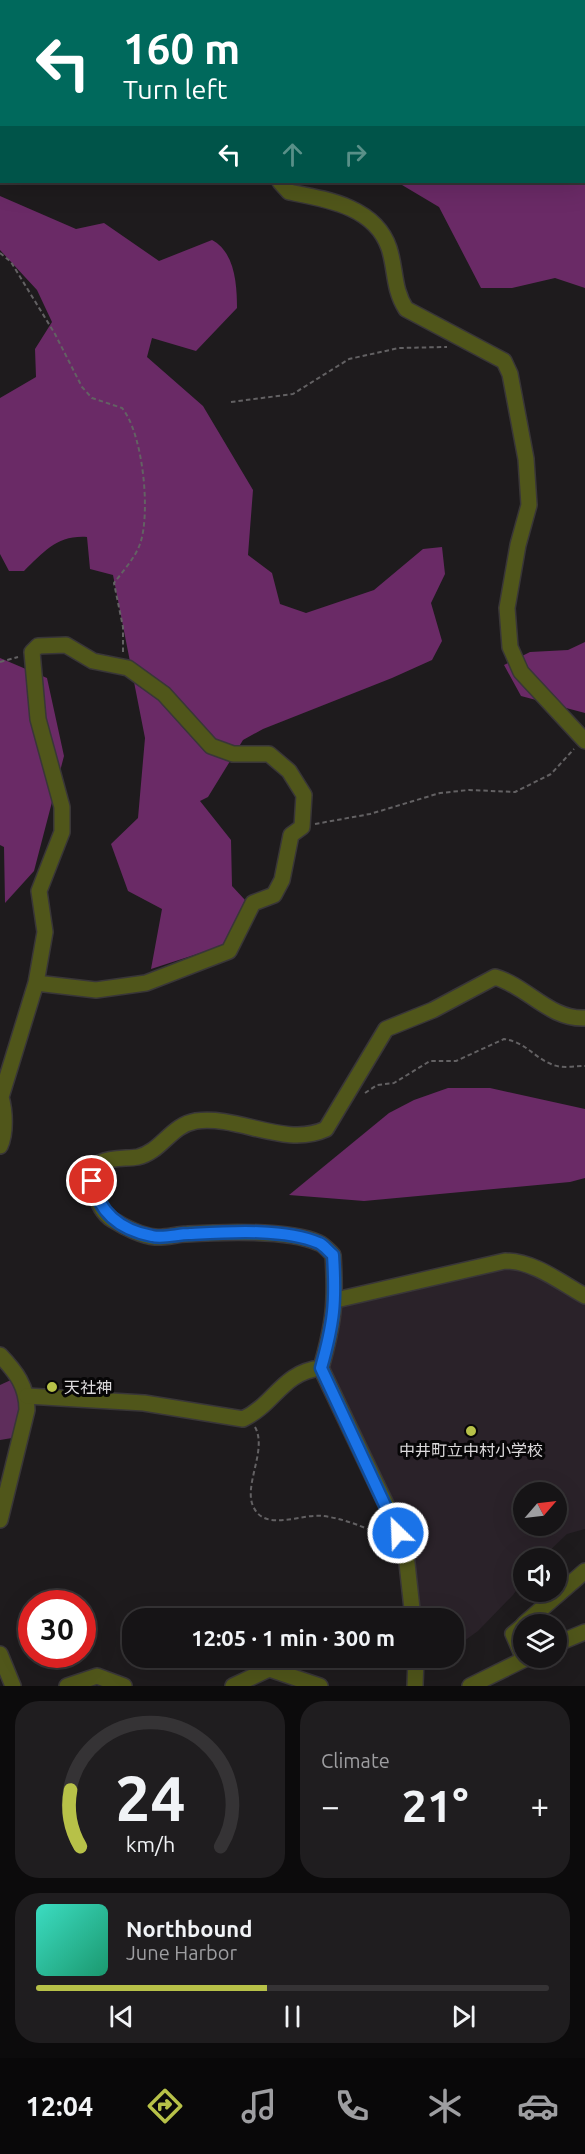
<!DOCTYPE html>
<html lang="en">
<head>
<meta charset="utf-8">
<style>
	:root { --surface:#161416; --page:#1f1d1f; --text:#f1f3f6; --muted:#9e9ea1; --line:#353335; --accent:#b7c148 }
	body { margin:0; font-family:Ubuntu,"Noto Sans JP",sans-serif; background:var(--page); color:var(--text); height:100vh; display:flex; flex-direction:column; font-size:22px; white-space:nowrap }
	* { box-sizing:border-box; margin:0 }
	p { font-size:20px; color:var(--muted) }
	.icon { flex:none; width:33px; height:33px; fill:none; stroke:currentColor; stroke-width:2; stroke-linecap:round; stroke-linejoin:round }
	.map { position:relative; height:1686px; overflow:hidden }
	.panel { display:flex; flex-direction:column; gap:15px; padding:15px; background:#0c0b0c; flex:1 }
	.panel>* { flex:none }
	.hud { position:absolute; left:0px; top:0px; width:585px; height:183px; box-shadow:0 6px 24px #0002,0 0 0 2px var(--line); background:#00695c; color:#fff; overflow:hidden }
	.needle { width:39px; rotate:62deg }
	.buttons { position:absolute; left:513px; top:1482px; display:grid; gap:12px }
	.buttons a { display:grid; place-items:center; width:54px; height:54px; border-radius:50%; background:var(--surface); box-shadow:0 6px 24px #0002,0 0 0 2px var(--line); font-size:30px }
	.speed { position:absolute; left:18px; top:1590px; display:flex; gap:12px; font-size:30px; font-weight:700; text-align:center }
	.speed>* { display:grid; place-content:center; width:78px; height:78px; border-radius:50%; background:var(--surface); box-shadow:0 6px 24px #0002,0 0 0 2px var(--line); line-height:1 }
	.speed .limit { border:9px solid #d22; background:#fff; color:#111 }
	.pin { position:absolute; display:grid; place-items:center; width:51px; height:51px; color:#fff; margin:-26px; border:3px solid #fff; border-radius:50%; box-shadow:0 2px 6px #0007 }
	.me { position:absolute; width:66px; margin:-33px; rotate:336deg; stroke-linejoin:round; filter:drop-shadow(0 0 4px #0008) }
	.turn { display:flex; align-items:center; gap:21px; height:126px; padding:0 24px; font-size:27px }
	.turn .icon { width:78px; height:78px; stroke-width:2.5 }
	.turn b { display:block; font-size:42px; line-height:51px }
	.lanes { display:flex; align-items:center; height:57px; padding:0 24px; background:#0003; justify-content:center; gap:30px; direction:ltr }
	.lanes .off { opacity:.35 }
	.big { font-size:45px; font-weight:700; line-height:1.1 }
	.panel .card { flex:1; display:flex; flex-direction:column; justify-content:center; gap:9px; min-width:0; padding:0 21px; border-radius:24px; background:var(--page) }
	.panel .dial { align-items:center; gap:0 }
	.dial svg { height:156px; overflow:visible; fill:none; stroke:var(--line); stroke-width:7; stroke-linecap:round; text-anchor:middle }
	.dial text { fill:var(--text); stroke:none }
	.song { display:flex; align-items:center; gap:18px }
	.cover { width:72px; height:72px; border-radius:9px; background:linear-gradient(135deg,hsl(170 70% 55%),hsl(160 70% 35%)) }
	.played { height:6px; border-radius:3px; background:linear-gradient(90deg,var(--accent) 45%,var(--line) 45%) }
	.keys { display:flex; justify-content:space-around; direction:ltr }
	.heat { display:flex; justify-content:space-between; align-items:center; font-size:33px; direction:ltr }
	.panel .tiles { flex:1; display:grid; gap:15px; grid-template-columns:1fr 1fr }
	.card:last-child { grid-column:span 2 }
	.trip { position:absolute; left:122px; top:1608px; width:342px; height:60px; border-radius:24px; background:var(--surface); box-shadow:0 6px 24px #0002,0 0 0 2px var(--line); font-weight:700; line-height:60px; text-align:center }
	.dock { display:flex; height:96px; justify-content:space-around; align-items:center; background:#090809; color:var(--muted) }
	.dock .icon { width:42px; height:42px }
	.dock .active { color:var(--accent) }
	.dock b { font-size:27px; color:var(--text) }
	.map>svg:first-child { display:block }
	.built { fill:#2a2229; fill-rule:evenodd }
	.green { fill:#5e2d5b }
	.forest { fill:#6a2a66 }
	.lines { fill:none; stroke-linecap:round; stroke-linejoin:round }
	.street-casing { stroke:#393638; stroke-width:18 }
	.path { stroke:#636163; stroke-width:2; stroke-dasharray:4.5 3; stroke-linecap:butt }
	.street { stroke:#50561a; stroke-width:15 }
	.route-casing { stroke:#114b97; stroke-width:15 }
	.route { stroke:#1a73e8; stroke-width:10 }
	.poi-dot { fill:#b7c148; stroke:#070607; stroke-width:2 }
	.labels { text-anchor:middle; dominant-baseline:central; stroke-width:6; stroke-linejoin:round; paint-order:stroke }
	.poi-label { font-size:16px; fill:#dcdadc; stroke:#070607; text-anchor:start }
</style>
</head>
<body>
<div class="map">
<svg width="585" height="1686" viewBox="0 0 585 1686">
	<rect width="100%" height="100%" fill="#1e1b1d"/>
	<!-- built -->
	<path class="built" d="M515 1266 531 1271 585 1302V1529L567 1534 542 1558H524L523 1581 513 1595 478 1631 453 1649V1618H417L409 1552 329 1370 339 1307ZM524 1492H556V1526H524Z"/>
	<!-- green -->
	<polygon class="green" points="13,1379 21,1405 12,1438 0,1440 0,1385"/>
	<!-- forest -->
	<g class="forest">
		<polygon points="283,0 585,0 585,288 555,278 512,288 481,288 439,207 397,182 584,182 584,2"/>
		<path d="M0 196 76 229 104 223 159 261 212 240C235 252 237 285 237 308L196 351 152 338 147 357 203 406 253 490 248 555 272 573 280 604 306 613 374 590 423 549 442 547 445 574 431 603 442 641 432 660 392 678 263 729 243 740 208 797 200 801 231 840 232 886 245 900 225 945 151 969 162 909 128 891 111 844 138 818 145 738 113 575 90 569 87 537C57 535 44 552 24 571H9L0 554V398L36 377 35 349 52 322 37 290 0 250Z"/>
		<polygon points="585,642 585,713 521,696 504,665 530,652 568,650"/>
		<polygon points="0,658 47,678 64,756 34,871 5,903 4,847 0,845"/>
		<polygon points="448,1088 490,1088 585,1109 585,1178 570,1182 364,1201 289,1195 389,1113 414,1100"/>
	</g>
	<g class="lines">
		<!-- street casing -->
		<g class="street-casing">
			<g id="street">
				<polyline points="0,23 2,24"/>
				<path d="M280 182 289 192C325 199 375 206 389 248 396 269 393 289 406 309L504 361 510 374 526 459 529 505 518 545 507 608 510 647 521 672 585 741"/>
				<path d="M0 1146C6 1133 5 1111 1 1097L36 983 45 932 39 891 62 832V807L38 719 32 652 38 646 66 645 93 661 128 668 164 694 211 746 233 754H269L289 771 304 795 302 827 291 835 282 880 274 895 253 903 229 951 146 983 96 990 36 983"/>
				<path d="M336 1300 505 1261C534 1261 560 1282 585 1296"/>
				<path d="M0 1355C16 1372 27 1386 27 1410L0 1520"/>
				<path d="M27 1396 144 1403 243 1419C275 1404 282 1372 321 1368"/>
				<path d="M413 1618 406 1554 394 1521 321 1368C334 1322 336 1302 333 1255 329 1251 324 1245 319 1243 288 1229 221 1232 187 1234 177 1234 166 1238 155 1237 142 1236 124 1227 113 1220 101 1213 96 1199 93 1185 87 1153 121 1160 138 1157 161 1152 171 1125 196 1121 239 1115 285 1148 326 1129L386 1029 433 1010 495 977C527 986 550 1020 585 1018"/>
				<polyline points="524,1624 585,1571"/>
				<polyline points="524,1625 513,1634 524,1659"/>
				<polyline points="556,1644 585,1632"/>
				<polyline points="0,1654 13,1686"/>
				<polyline points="67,1686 97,1676 124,1686"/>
				<polyline points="233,1686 269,1669 320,1686"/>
				<polyline points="415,1686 416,1658"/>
				<polyline points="470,1686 527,1658"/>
			</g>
		</g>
		<!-- path -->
		<g class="path">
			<polyline points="0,59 2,59"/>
			<path d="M0 253 11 262 55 334 82 387 92 398 122 408C143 433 151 513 140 544 135 558 123 571 114 583L123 627V652"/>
			<polyline points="231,402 293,394 349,359 399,348 447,347"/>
			<polyline points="0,662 18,657"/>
			<polyline points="315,824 370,814 440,793 469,790 515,792 551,774 574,749"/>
			<path d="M365 1093 377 1085 394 1083 430 1061H456L504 1039C527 1043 532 1056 551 1064 561 1069 574 1066 585 1066"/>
			<path d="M255 1427C268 1450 242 1487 254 1508 266 1532 303 1513 323 1516 345 1519 364 1527 384 1536"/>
		</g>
		<!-- street -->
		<use href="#street" class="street"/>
	</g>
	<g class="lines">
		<!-- route casing -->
		<g class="route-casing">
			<path id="route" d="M92 1181C99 1213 120 1230 152 1236 163 1239 178 1234 189 1234 227 1232 284 1228 319 1243 324 1245 328 1251 333 1255 336 1302 334 1322 321 1368L398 1533"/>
		</g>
		<!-- route -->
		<use href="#route" class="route"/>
	</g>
	<!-- markers -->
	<g class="poi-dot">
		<circle cx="52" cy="1387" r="6"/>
		<circle cx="471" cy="1431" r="6"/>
	</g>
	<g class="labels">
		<!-- poi labels -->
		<g class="poi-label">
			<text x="64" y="1387">天社神</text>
			<text x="471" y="1450" text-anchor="middle">中井町立中村小学校</text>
		</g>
	</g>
</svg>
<div class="buttons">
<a><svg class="needle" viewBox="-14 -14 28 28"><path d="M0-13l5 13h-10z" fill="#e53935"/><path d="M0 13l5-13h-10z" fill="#9e9ea1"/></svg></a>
<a><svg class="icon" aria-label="sound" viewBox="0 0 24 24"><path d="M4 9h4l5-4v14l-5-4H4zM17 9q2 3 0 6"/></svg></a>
<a><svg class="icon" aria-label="layers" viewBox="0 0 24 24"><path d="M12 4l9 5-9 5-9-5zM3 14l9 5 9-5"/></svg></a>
</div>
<div class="speed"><div class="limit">30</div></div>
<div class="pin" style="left:92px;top:1181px;background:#d93025"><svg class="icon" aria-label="arrive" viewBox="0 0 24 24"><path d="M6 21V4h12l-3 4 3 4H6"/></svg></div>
<svg class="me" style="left:398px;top:1533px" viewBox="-20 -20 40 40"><circle r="17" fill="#1a73e8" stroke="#fff" stroke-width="3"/><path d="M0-11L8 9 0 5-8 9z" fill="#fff"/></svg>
<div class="trip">12:05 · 1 min · 300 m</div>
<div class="hud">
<div class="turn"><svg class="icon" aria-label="left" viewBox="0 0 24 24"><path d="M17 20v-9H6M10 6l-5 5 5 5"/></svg><div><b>160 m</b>Turn left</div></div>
<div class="lanes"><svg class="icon" aria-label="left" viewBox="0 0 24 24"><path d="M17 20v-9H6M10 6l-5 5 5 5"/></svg><svg class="icon off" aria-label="ahead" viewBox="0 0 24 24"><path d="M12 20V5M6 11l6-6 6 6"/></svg><svg class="icon off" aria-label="right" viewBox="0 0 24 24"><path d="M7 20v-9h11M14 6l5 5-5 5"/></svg></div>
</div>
</div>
<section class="panel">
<div class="tiles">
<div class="card dial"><svg viewBox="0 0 100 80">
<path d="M14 69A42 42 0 1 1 86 69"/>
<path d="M14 69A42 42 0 0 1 9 40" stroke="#b7c148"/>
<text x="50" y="56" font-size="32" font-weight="700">24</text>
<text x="50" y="72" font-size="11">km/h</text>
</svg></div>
<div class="card"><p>Climate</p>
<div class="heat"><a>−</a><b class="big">21°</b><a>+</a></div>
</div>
<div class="card">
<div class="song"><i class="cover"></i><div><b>Northbound</b><p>June Harbor</p></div></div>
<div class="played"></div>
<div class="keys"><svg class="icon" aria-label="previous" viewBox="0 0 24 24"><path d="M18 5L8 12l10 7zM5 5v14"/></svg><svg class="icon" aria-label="pause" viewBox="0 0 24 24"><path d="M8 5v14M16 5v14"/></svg><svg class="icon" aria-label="next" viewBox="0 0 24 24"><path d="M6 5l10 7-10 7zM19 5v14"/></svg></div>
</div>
</div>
</section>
<nav class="dock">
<b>12:04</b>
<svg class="icon active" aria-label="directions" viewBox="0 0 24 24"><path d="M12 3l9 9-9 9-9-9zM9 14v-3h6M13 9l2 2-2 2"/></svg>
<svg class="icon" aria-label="music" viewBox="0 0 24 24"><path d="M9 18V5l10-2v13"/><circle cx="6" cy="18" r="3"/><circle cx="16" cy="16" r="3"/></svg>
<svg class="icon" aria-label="phone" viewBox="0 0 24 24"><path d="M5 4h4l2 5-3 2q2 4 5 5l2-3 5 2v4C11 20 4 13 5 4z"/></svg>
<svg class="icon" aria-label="climate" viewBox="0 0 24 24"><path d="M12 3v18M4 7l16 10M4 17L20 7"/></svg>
<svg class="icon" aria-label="car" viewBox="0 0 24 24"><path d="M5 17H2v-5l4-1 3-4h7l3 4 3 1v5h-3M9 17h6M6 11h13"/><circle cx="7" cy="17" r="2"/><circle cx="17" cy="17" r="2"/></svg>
</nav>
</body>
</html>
